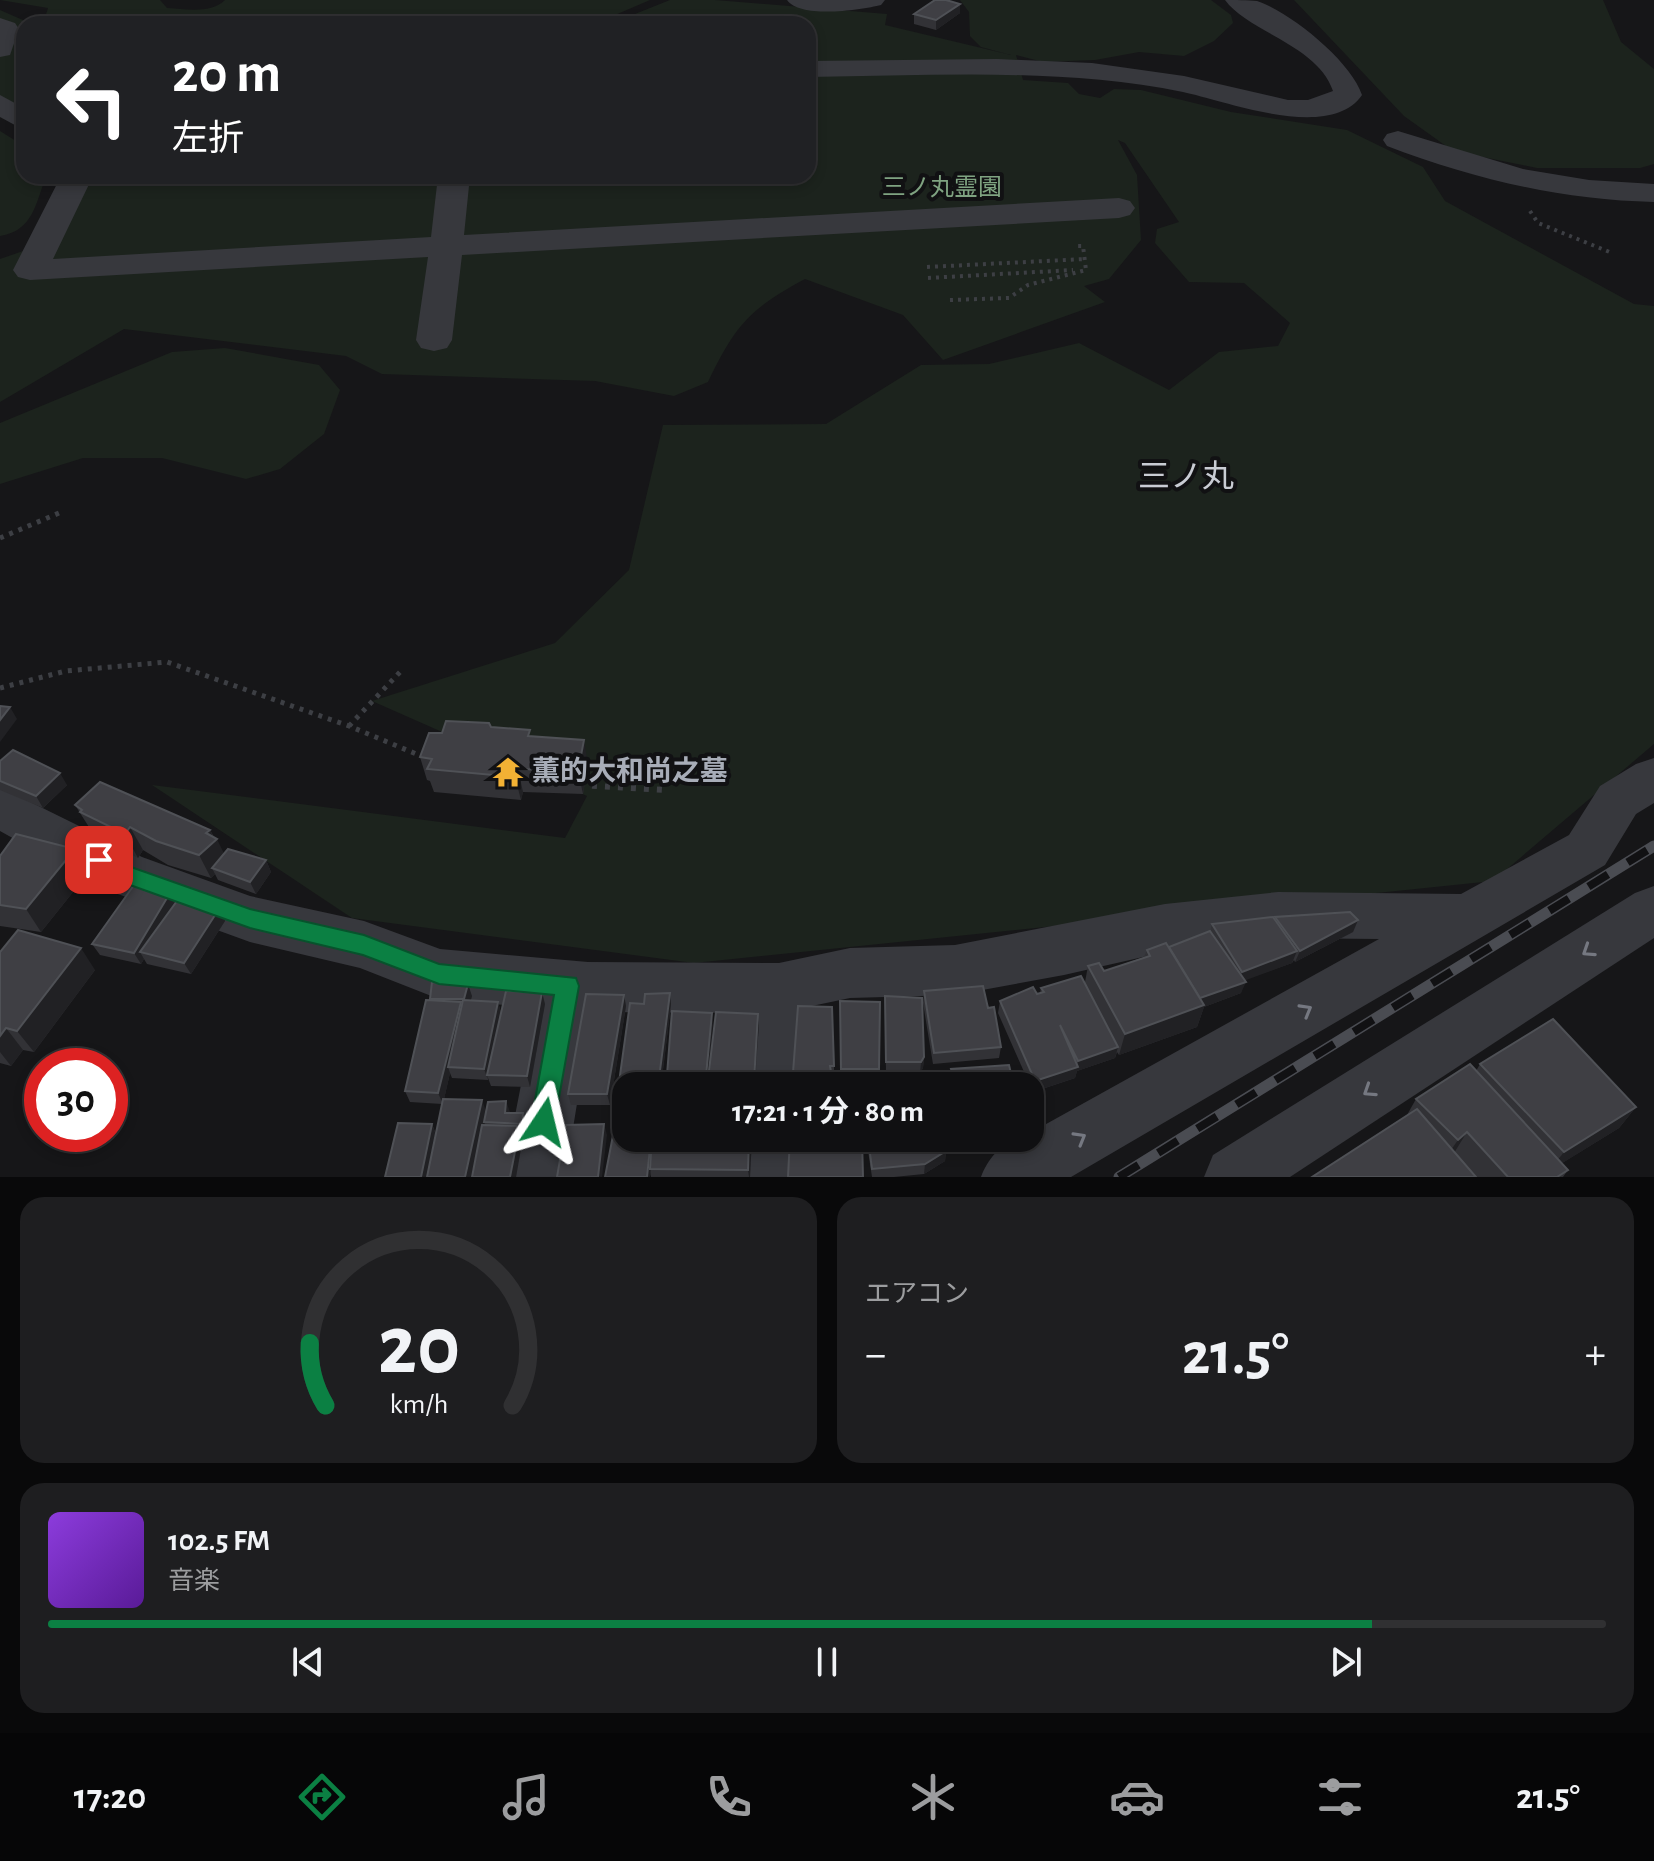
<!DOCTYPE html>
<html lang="ja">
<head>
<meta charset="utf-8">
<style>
	:root { --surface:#101012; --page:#1e1e20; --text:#f1f3f6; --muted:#9c9d9f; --line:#303032; --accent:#0b8043 }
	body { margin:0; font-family:"Alegreya Sans","Noto Sans JP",sans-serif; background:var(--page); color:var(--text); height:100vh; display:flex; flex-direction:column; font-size:30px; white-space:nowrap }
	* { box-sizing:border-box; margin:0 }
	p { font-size:26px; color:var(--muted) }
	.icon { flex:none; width:44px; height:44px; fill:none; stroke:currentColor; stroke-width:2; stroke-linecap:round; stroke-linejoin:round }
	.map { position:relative; height:1177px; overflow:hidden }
	.details { display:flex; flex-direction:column; gap:20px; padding:20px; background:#09090a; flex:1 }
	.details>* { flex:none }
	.banner { position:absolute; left:16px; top:16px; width:800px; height:168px; border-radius:24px; box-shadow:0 4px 12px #0003,0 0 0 2px var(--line); background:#202124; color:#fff; overflow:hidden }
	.speed { position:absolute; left:24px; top:1048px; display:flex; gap:16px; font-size:40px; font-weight:700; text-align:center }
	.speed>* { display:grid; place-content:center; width:104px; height:104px; border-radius:50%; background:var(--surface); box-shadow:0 4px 12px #0003,0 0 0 2px var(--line); line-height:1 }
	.speed .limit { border:12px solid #d22; background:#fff; color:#111 }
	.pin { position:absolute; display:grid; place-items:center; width:68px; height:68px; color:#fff; margin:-34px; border-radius:16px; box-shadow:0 4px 12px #0006 }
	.me { position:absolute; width:88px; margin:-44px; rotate:10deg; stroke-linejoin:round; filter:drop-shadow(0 0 6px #0008) }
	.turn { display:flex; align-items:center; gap:28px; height:168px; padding:0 24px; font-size:36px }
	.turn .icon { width:104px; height:104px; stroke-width:2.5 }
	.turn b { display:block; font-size:56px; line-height:68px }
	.big { font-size:60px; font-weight:700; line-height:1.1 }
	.details .tile { flex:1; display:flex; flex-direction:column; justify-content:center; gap:12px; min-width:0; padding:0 28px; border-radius:24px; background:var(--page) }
	.details .dial { align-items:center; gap:0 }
	.dial svg { height:208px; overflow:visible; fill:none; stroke:var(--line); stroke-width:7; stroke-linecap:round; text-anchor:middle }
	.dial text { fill:var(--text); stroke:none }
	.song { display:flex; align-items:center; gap:24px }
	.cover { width:96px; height:96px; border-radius:12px; background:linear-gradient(135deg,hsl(270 70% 55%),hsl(270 70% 35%)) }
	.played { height:8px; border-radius:4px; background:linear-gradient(90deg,var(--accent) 85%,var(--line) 85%) }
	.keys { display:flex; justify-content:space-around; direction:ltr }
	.heat { display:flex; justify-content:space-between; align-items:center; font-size:44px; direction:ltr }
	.details .tiles { flex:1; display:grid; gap:20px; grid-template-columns:1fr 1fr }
	.tile:last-child { grid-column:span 2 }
	.trip { position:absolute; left:612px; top:1072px; width:432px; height:80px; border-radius:24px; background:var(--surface); box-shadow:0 4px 12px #0003,0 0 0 2px var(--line); font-weight:700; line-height:80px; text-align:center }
	.menu { display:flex; height:128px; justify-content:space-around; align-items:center; background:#060607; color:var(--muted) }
	.menu .icon { width:56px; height:56px }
	.menu .active { color:var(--accent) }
	.menu b { font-size:36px; color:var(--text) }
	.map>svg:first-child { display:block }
	.green { fill:#1c231d }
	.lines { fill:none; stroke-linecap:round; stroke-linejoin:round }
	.path-far2 { stroke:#3d3f44; stroke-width:4; stroke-dasharray:3 5; stroke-linecap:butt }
	.path-far1 { stroke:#3d3f44; stroke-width:5; stroke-dasharray:4 6; stroke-linecap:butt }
	.path { stroke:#3d3f44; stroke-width:6; stroke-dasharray:5 8; stroke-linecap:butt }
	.minor { fill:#37383d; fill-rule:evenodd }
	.rail-casing { stroke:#4a4c52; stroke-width:11 }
	.rail { stroke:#111113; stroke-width:8; stroke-dasharray:23; stroke-linecap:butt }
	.wall { fill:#323236 }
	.shaded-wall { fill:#212124 }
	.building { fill:#3f3f44; stroke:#4f5156; stroke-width:2 }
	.oneway { stroke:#757881 }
	.route { fill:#0b8043; stroke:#07532c; stroke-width:2 }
	.labels { text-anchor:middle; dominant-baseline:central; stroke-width:8; stroke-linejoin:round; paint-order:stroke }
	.far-park-label { font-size:24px; fill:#7fa381; stroke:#111113 }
	.poi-label { font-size:28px; font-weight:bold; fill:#a8adb8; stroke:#111113; text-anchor:start }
	.quarter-label { font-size:32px; fill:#c9ccd4; stroke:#111113 }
</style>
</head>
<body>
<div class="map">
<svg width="1654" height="1177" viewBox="0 0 1654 1177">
	<rect width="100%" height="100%" fill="#161618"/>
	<!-- green -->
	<g class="green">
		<path d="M0 0H160L167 8C186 9 211 14 225 0H650L594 24H43L48 8Z"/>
		<path d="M670 0H715L887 14 885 25 1011 55 981 47 970 36 969 12 960 0H1211L1231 15 1233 23 1214 41 1184 56 1139 52 1095 60 1043 62 1016 55 1023 80 1068 83 1079 94 1100 98 1114 89 1141 90 1231 112 1347 130 1423 167 1445 201 1634 304 1654 306V744L1493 881 694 963 352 918 152 785 565 838 587 796 372 701 555 643 629 570 663 425 826 424 921 365 989 364 1079 343 1169 390 1219 352 1278 346 1290 323 1244 283 1189 282 1155 243 1157 229 1179 222 1125 143 1118 140 1137 175 1141 240 1109 279 1084 286 1105 302 943 360 903 315 805 279C749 309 735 326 708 382L674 396 595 381 382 374 346 356 124 329 0 402V259L26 250 65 176H808V24H610Z"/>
		<polygon points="1294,0 1603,0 1621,42 1654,69 1654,164 1640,168 1537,168 1453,151 1404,116"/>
		<polygon points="0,10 32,24 24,24 19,86 24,91 24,130 0,116"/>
		<path d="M0 131 24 146V176H46C36 203 33 231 0 236Z"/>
		<polygon points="225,348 319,365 340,390 324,434 280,469 246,479 162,458 83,458 0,484 0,423 172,352"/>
	</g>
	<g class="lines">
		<!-- path-far2 -->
		<g class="path-far2">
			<polyline points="1530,211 1538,223 1612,253"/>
			<polyline points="927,267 1085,259"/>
			<polyline points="928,278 1073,270"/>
			<polyline points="950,300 1009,298 1028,285 1086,270 1083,246 1078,246"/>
		</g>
		<!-- path-far1 -->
		<g class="path-far1">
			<polyline points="0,538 59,513"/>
			<polyline points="0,688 66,671 167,662 349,726 426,758"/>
			<polyline points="349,726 400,672"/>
		</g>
		<!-- path -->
		<polyline class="path" points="579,785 666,790"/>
		<!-- minor -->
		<g class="minor">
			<path d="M787 0H885L881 5C861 10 800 19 787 0Z"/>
			<path d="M1225 0C1235 0 1248 0 1257 1 1290 12 1351 61 1362 95 1330 142 1226 101 1183 92 1060 67 932 76 808 77V61L997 59 1092 63 1184 76 1288 100H1308L1333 91C1318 45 1248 32 1225 0Z"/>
			<polygon points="0,18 15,23 19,29 10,55 0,57"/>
			<polygon points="0,95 24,108 24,130 0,117"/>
			<path d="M1398 131 1523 169 1589 180 1654 184V202C1561 200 1474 179 1387 146L1383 140 1387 134Z"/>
			<polygon points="61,176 93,176 53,259 431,237 438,176 470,176 464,235 1119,198 1130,201 1135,208 1130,215 1119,218 462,255 452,340 447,348 434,351 421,348 416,340 428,257 30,280 18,277 13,270"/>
			<path d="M1654 758V803L1636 814 1605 865 1071 1177H981C989 1156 1005 1138 1030 1138V1133L1379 939 1278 938 1165 952 1064 975 955 995 850 998 807 1007 806 1086H746L750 1013 592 1012 565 1177H503L536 1008 439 999 360 968 250 942 104 889 0 831V787L142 857 250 896 364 921 440 949 588 962 779 963 850 948 955 945 1165 904 1278 892 1461 894 1569 835 1600 786 1636 764Z"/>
			<polygon points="1654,886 1654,938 1290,1177 1204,1177 1213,1155 1635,893"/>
			<polygon points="743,1138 805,1138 804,1177 742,1177"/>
		</g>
		<!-- rail casing -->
		<g class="rail-casing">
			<polyline id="rail" points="1119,1177 1654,846"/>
		</g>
		<!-- rail -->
		<use href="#rail" class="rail"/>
	</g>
	<!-- wall -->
	<g class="wall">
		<polygon points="960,4 960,13 936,30 914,24 914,14"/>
		<polygon points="491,727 531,737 588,764 583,794 523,792 521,800 434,792 430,781 427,780 420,757 442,733"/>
		<polygon points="0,761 67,785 43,808 0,790"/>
		<polygon points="75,805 210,830 224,854 266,860 271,872 256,894 218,880 215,874 211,878 168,865 143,850 138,858 94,835"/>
		<polygon points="0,856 89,872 41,932 0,926"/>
		<polygon points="170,893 175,903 218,902 224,914 223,916 225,921 191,974 147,964 144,959 141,964 100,955 92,944"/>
		<polygon points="1275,917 1358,920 1353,932 1295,962 1294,960 1292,963 1244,980 1241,993 1204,1007 1197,1027 1119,1055 1117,1052 1115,1058 1077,1071 1075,1078 1033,1092 998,1013 1000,1001 1040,993 1041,988 1085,982 1088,966 1104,971 1144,957 1147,950 1169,947 1210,932 1212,924 1274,919"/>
		<polygon points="0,952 95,970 34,1052 23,1050 11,1066 0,1063"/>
		<polygon points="924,991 988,1008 1001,1047 999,1058 933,1064 923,1003"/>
		<polygon points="624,995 626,1006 610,1105 571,1105 568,1094"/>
		<polygon points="472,996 471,1001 498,1002 501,1013 545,1004 530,1087 491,1086 488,1078 488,1080 452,1078 450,1073 444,1099 486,1111 483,1125 485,1125 484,1122 510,1113 526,1124 526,1134 522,1134 523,1137 516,1177 472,1177 479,1143 385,1177 432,1124 436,1134 442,1104 410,1102 405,1091 431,1001 430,999"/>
		<polygon points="885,996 924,1057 923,1068 920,1073 886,1073"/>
		<polygon points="840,1001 879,1069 879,1080 841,1080"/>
		<polygon points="671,1004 661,1086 626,1086 626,1108 619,1108 617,1097"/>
		<polygon points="759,1025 755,1086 709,1086 708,1079"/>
		<polygon points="1480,1064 1636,1107 1619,1128 1562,1163 1568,1170 1563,1177 1312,1177 1407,1115 1416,1099 1476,1071"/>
		<polygon points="834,1066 834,1077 831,1077 831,1083 794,1084 793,1073"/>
		<polygon points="752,1138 750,1177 651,1177 651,1172 650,1177 605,1177"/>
		<polygon points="866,1138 943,1138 946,1151 945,1161 924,1174 894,1177 872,1177"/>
	</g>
	<!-- shaded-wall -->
	<g class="shaded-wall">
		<polygon points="960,4 960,13 936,30 936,20"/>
		<polygon points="10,707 17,719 0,742 0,720"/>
		<polygon points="584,740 588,764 583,794 578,771"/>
		<polygon points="518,769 523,792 521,800 515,777"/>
		<polygon points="60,773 67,785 43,808 36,796"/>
		<polygon points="130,827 143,850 138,858 125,834"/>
		<polygon points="210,830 215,840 217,839 228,862 212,868 215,874 211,878 199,855 206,833"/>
		<polygon points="75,849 89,872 41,932 26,909"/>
		<polygon points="266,860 271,872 256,894 250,882"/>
		<polygon points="170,893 176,905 140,952 144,959 141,964 134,953"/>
		<polygon points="218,902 224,914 223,916 225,921 191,974 184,963"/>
		<polygon points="1358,920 1353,932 1295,962 1300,951"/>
		<polygon points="81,948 95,970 34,1052 17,1031"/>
		<polygon points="1297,951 1292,963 1238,983 1242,972"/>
		<polygon points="1246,982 1241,993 1204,1007 1197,1027 1119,1055 1125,1034 1199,999"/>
		<polygon points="468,984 472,996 468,1010 464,999"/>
		<polygon points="542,992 545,1004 530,1087 527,1076"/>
		<polygon points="670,993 671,1004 661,1086 658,1086"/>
		<polygon points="624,995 626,1006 610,1105 607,1094"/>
		<polygon points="461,1002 465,1013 448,1067 450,1073 443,1104 438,1093"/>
		<polygon points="498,1002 501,1013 487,1075 488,1080 484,1069"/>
		<polygon points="712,1013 713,1025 708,1081 708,1086 705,1086"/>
		<polygon points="758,1014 759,1025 754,1086 754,1081"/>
		<polygon points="6,1028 23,1050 11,1066 0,1052 0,1036"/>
		<polygon points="1118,1047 1115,1058 1077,1071 1075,1078 1033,1092 1035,1081 1076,1068 1078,1061"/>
		<polygon points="924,1057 923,1068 920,1073 921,1062"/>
		<polygon points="482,1100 486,1111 471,1177 465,1177"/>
		<polygon points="506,1101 510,1112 508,1123 505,1113"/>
		<polygon points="1636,1107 1619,1128 1548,1172 1564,1152"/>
		<polygon points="523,1113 526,1124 526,1134 522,1124"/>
		<polygon points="432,1124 436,1135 428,1177 421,1177"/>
		<polygon points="604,1124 607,1135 602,1177 598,1177"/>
		<polygon points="520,1126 523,1137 516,1177 510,1177"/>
		<polygon points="1467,1132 1454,1153 1444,1160 1458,1140"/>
		<polygon points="651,1138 654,1138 650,1177 647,1177"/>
		<polygon points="749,1138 752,1138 750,1177 749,1177 748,1170"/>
		<polygon points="946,1151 945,1161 924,1174 925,1164"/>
	</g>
	<!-- building -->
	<g class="building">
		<polygon points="935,0 946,0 960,4 936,20 914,14"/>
		<polygon points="0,706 10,707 0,720"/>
		<polygon points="446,721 489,723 491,727 530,730 528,736 584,740 578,771 518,769 515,777 427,769 432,759 420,757 429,733 442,733"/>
		<polygon points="13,750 60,773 36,796 0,781 0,761"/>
		<polygon points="100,782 210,830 206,833 217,839 199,855 156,841 130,827 125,834 80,812 82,810 75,805"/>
		<polygon points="16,834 75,849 26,909 0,905 0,856"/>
		<polygon points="228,849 266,860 250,882 212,868"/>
		<polygon points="134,885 170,893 134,953 92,944"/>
		<polygon points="182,894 218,902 215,908 219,909 184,963 140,952"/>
		<polygon points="1350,912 1358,920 1300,951 1275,917"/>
		<polygon points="1273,917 1297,951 1242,972 1212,924"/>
		<polygon points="18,930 81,948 17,1031 6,1028 0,1036 0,952"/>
		<polygon points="1210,931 1246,982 1200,998 1169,947"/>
		<polygon points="1166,943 1204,1005 1125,1034 1088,966 1099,963 1104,971 1150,956 1147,950"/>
		<polygon points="1081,976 1118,1047 1078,1061 1060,1025 1078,1067 1035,1081 1000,1001 1033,987 1037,994 1044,992 1041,988"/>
		<polygon points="432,982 468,984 464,999 430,999"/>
		<polygon points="983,986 988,1008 994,1007 1001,1047 934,1053 924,991"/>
		<polygon points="506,991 542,992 527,1076 487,1075"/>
		<polygon points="670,993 658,1086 626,1086 626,1097 617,1097 630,1003 644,1004 645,994"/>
		<polygon points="586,994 624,995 607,1094 568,1094"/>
		<polygon points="885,996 922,998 924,1057 921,1062 886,1062"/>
		<polygon points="426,1000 461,1002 438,1093 405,1091"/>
		<polygon points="463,1000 498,1002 484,1069 448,1067"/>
		<polygon points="840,1001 880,1002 879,1069 841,1069"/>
		<polygon points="798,1006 832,1007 834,1066 830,1066 831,1072 793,1073"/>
		<polygon points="672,1011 712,1013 706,1076 667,1075"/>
		<polygon points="716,1012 758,1014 754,1081 708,1079"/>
		<polygon points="1553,1019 1636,1107 1564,1152 1480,1064"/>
		<polygon points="1470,1064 1568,1170 1557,1177 1508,1177 1467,1132 1458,1140 1416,1099"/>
		<polygon points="1009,1065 1014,1086 942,1086 942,1080 954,1079 951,1069"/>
		<polygon points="664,1075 707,1076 705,1086 663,1086"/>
		<polygon points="443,1099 482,1100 465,1177 427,1177"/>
		<polygon points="506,1101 505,1113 523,1113 522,1124 484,1122 488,1102"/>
		<polygon points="1417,1109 1476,1177 1312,1177"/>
		<polygon points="398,1123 432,1124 421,1177 385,1177"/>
		<polygon points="604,1124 598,1177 557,1177 566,1125"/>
		<polygon points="482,1125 520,1126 510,1177 472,1177"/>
		<polygon points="615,1125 626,1126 626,1138 651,1138 647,1177 605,1177"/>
		<polygon points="652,1138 749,1138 748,1170 650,1169"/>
		<polygon points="790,1138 862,1138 863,1177 788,1177"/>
		<polygon points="868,1138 943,1138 946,1151 925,1164 872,1169"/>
	</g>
	<!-- one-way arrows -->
	<defs><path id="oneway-chevron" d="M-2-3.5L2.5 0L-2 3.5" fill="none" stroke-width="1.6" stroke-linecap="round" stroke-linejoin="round" transform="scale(2)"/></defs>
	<g class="oneway">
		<use href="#oneway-chevron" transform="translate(1588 951) rotate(147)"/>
		<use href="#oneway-chevron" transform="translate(1306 1010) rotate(-30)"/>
		<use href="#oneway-chevron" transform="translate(1369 1091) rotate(147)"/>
		<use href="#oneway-chevron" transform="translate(1080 1138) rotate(-30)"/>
	</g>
	<!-- route -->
	<polygon class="route" points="99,851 131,867 250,909 364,935 439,964 576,978 579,986 553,1131 544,1134 535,1131 531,1122 554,995 439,984 363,955 250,928 116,880 91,866 88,860 91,854"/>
	<!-- icons -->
	<defs>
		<g id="temple-bare" transform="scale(2.4)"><path d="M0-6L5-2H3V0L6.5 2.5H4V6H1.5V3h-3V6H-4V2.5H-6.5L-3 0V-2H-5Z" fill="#f2b134" stroke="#111113" stroke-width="2.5" paint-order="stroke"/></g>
	</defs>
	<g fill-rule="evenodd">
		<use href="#temple-bare" x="508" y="772"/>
	</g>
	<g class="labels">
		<!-- far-park labels -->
		<g class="far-park-label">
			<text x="942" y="188">三ノ丸霊園</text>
		</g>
		<!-- poi labels -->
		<g class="poi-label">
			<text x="532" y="772">薫的大和尚之墓</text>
		</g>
		<!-- quarter labels -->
		<g class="quarter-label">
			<text x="1186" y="477">三ノ丸</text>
		</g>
	</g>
</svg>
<div class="speed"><div class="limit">30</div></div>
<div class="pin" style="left:99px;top:860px;background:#d93025"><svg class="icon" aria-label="arrive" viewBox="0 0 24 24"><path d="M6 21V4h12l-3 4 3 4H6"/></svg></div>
<svg class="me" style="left:544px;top:1122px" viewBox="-20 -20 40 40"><path d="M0-17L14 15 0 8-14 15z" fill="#0b8043" stroke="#fff" stroke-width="4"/></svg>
<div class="trip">17:21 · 1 分 · 80 m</div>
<div class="banner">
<div class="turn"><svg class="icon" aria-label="left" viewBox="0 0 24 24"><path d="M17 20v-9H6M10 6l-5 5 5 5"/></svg><div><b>20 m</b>左折</div></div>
</div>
</div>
<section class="details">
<div class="tiles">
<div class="tile dial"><svg viewBox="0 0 100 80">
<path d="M14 69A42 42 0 1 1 86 69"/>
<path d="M14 69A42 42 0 0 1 8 45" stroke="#0b8043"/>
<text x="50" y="56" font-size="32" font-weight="700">20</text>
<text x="50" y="72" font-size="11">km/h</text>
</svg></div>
<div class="tile"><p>エアコン</p>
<div class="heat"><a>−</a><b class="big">21.5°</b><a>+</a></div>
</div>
<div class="tile">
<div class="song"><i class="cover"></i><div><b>102.5 FM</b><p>音楽</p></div></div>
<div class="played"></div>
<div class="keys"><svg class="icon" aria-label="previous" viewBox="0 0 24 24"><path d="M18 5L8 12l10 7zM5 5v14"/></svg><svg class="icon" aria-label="pause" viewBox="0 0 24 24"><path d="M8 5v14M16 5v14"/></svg><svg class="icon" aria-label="next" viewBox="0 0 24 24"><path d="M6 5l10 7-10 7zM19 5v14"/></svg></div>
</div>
</div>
</section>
<nav class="menu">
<b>17:20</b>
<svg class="icon active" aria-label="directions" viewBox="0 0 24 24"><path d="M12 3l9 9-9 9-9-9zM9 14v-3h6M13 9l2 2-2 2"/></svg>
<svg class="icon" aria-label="music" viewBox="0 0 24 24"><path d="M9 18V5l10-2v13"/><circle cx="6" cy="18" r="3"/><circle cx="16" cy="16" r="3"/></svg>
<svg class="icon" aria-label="phone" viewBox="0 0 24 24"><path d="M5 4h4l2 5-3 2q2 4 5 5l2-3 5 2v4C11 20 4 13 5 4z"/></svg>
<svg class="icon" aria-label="climate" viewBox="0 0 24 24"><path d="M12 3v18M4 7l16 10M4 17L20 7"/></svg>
<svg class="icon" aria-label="car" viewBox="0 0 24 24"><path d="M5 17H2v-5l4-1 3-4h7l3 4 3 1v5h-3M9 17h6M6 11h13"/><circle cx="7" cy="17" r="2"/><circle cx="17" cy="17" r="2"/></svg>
<svg class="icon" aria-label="filters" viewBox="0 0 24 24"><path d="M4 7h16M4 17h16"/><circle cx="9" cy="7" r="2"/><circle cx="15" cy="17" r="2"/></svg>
<b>21.5°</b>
</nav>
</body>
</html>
